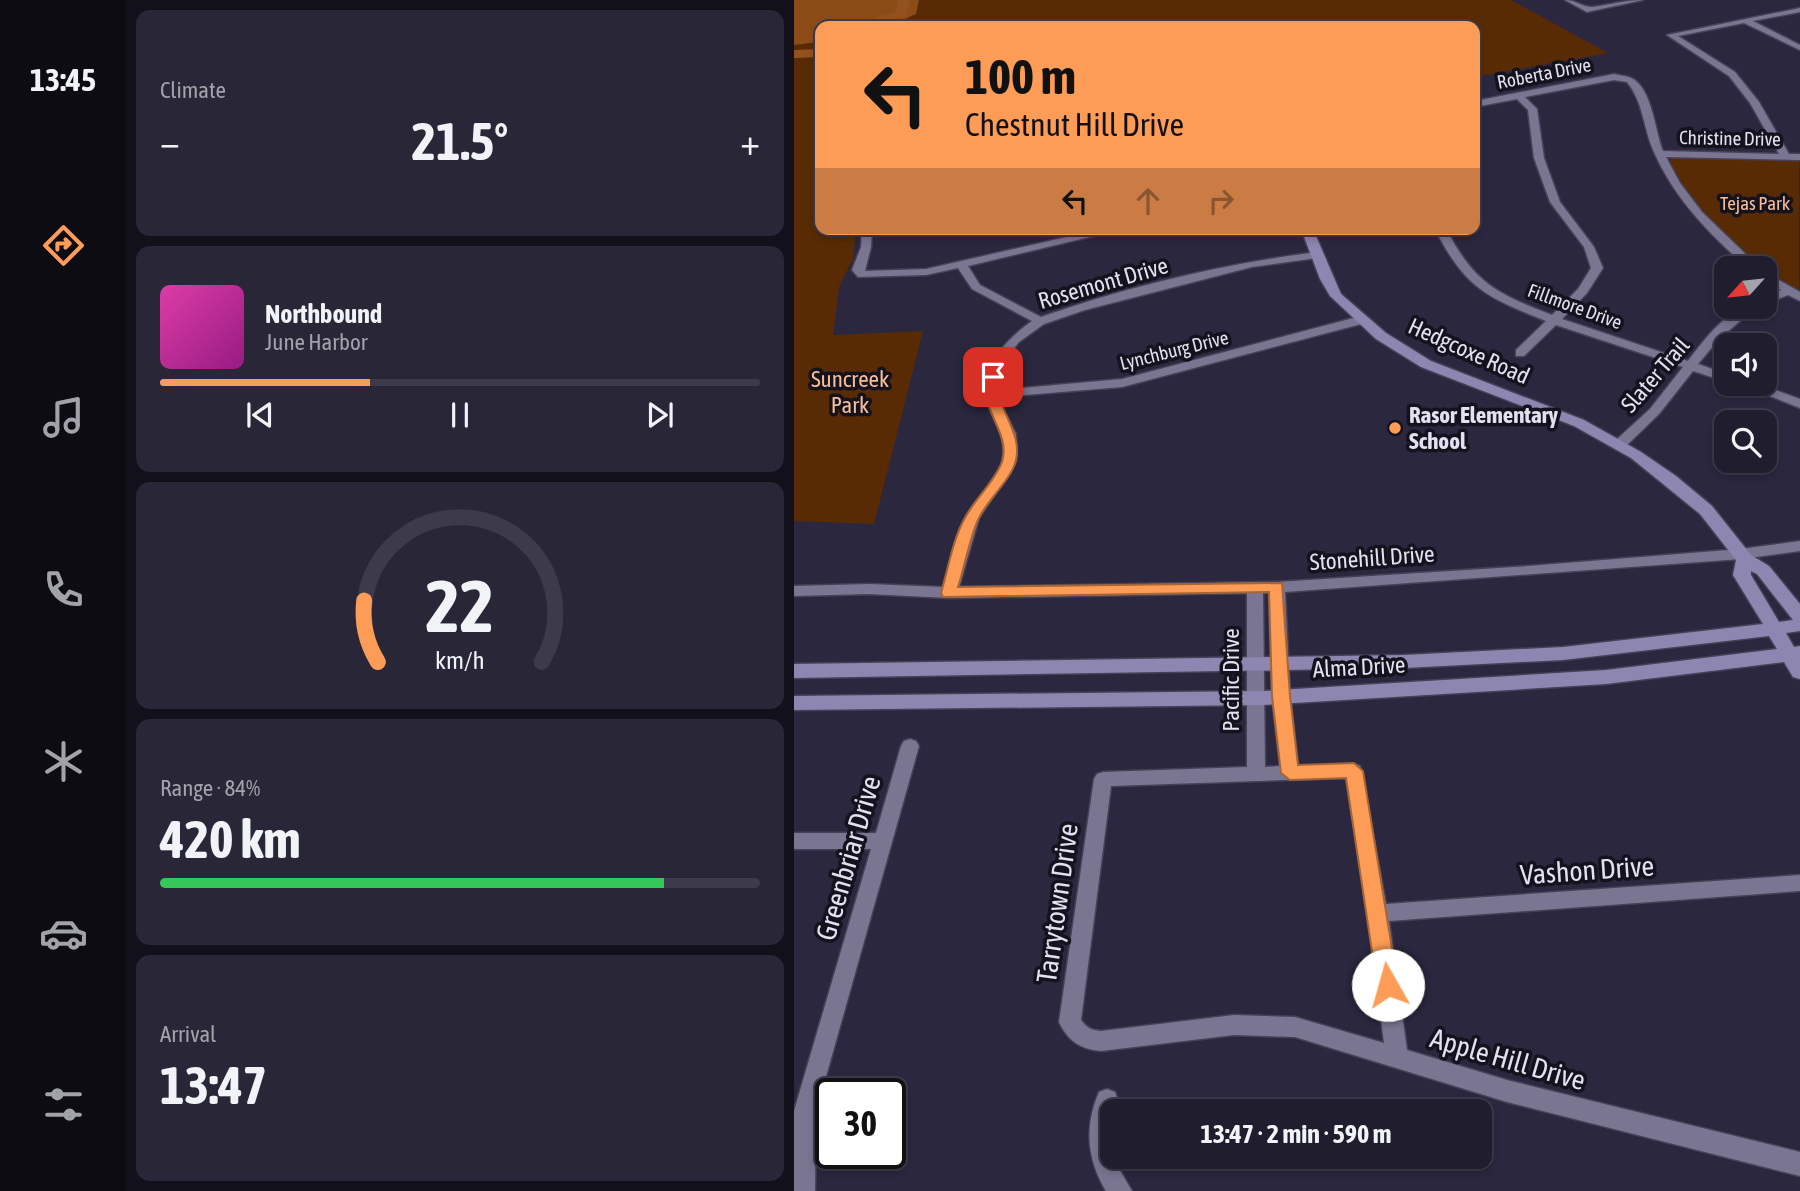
<!DOCTYPE html>
<html lang="en">
<head>
<meta charset="utf-8">
<style>
	:root { --surface:#201d2f; --page:#282637; --text:#f1f3f6; --muted:#a2a2aa; --line:#3d3b4b; --accent:#fd9c56 }
	body { margin:0; font-family:"Asap Condensed",sans-serif; background:var(--page); color:var(--text); height:100vh; display:flex; flex-direction:column; font-size:26px; white-space:nowrap }
	* { box-sizing:border-box; margin:0 }
	p { font-size:23px; color:var(--muted) }
	.icon { flex:none; width:38px; height:38px; fill:none; stroke:currentColor; stroke-width:2; stroke-linecap:round; stroke-linejoin:round }
	.map { position:relative; flex:1; overflow:hidden }
	.sheet { display:flex; flex-direction:column; gap:10px; padding:10px; background:#12101a; width:668px }
	.sheet>* { flex:none }
	.banner { position:absolute; left:21px; top:21px; width:665px; height:214px; border-radius:14px; box-shadow:0 4px 10px #0003,0 0 0 2px var(--line); background:#fd9c56; color:#111; overflow:hidden }
	.needle { width:46px; rotate:243deg }
	.buttons { position:absolute; left:920px; top:256px; display:grid; gap:14px }
	.buttons a { display:grid; place-items:center; width:63px; height:63px; border-radius:14px; background:var(--surface); box-shadow:0 4px 10px #0003,0 0 0 2px var(--line); font-size:35px }
	.speed { position:absolute; left:21px; top:1078px; display:flex; gap:14px; font-size:35px; font-weight:700; text-align:center }
	.speed>* { display:grid; place-content:center; width:91px; height:91px; border-radius:50%; background:var(--surface); box-shadow:0 4px 10px #0003,0 0 0 2px var(--line); line-height:1 }
	.speed .limit { border:4px solid #111; border-radius:10px; background:#fff; color:#111 }
	.pin { position:absolute; display:grid; place-items:center; width:60px; height:60px; color:#fff; margin:-30px; border-radius:14px; box-shadow:0 4px 10px #0006 }
	.me { position:absolute; width:77px; margin:-38px; rotate:353deg; stroke-linejoin:round; filter:drop-shadow(0 0 5px #0008) }
	.turn { display:flex; align-items:center; gap:24px; height:147px; padding:0 35px; font-size:32px }
	.turn .icon { width:91px; height:91px; stroke-width:2.5 }
	.turn b { display:block; font-size:49px; line-height:60px }
	.lanes { display:flex; align-items:center; height:66px; padding:0 35px; background:#0003; justify-content:center; gap:35px; direction:ltr }
	.lanes .off { opacity:.35 }
	.big { font-size:52px; font-weight:700; line-height:1.1 }
	.sheet .widget { flex:1; display:flex; flex-direction:column; justify-content:center; gap:10px; min-width:0; padding:0 24px; border-radius:14px; background:var(--page) }
	.sheet .dial { align-items:center; gap:0 }
	.dial svg { height:182px; overflow:visible; fill:none; stroke:var(--line); stroke-width:7; stroke-linecap:round; text-anchor:middle }
	.dial text { fill:var(--text); stroke:none }
	.song { display:flex; align-items:center; gap:21px }
	.cover { width:84px; height:84px; border-radius:10px; background:linear-gradient(135deg,hsl(320 70% 55%),hsl(310 70% 35%)) }
	.played { height:7px; border-radius:4px; background:linear-gradient(90deg,var(--accent) 35%,var(--line) 35%) }
	.keys { display:flex; justify-content:space-around; direction:ltr }
	.heat { display:flex; justify-content:space-between; align-items:center; font-size:38px; direction:ltr }
	.charge { height:10px; border-radius:5px; background:linear-gradient(90deg,#34c759 84%,var(--line) 0) }
	.trip { position:absolute; left:306px; top:1099px; width:392px; height:70px; border-radius:14px; background:var(--surface); box-shadow:0 4px 10px #0003,0 0 0 2px var(--line); font-weight:700; line-height:70px; text-align:center }
	main { display:flex; flex:1; min-height:0 }
	.tab-bar { display:flex; flex-direction:column; width:126px; justify-content:space-around; align-items:center; background:#0d0c13; color:var(--muted) }
	.tab-bar .icon { width:49px; height:49px }
	.tab-bar .active { color:var(--accent) }
	.tab-bar b { font-size:32px; color:var(--text) }
	.map>svg:first-child { display:block }
	.green { fill:#582b04 }
	.forest { fill:#8c4c18 }
	.lines { fill:none; stroke-linecap:round; stroke-linejoin:round }
	.river { fill:#92511f; fill-rule:evenodd }
	.street-casing { stroke:#464156; stroke-width:3 }
	.secondary-casing { stroke:#464156; stroke-width:3 }
	.street { fill:#7a7692; fill-rule:evenodd }
	.secondary { fill:#8d86b0; fill-rule:evenodd }
	.route { fill:#fd9c56; stroke:#a46538; stroke-width:2 }
	.poi-dot { fill:#fd9c56; stroke:#14121d; stroke-width:2.5 }
	.labels { text-anchor:middle; dominant-baseline:central; stroke-width:7; stroke-linejoin:round; paint-order:stroke }
	.far-street-label { font-size:19px; fill:#e3e1f1; stroke:#14121d }
	.far-park-label { font-size:19px; fill:#f6bd98; stroke:#14121d }
	.street-label { font-size:23px; fill:#e3e1f1; stroke:#14121d }
	.park-label { font-size:23px; fill:#f6bd98; stroke:#14121d }
	.poi-label { font-size:23px; font-weight:bold; fill:#e3e1f1; stroke:#14121d; text-anchor:start }
	.near-street-label { font-size:28px; fill:#e3e1f1; stroke:#14121d }
</style>
</head>
<body>
<main>
<nav class="tab-bar">
<b>13:45</b>
<svg class="icon active" aria-label="directions" viewBox="0 0 24 24"><path d="M12 3l9 9-9 9-9-9zM9 14v-3h6M13 9l2 2-2 2"/></svg>
<svg class="icon" aria-label="music" viewBox="0 0 24 24"><path d="M9 18V5l10-2v13"/><circle cx="6" cy="18" r="3"/><circle cx="16" cy="16" r="3"/></svg>
<svg class="icon" aria-label="phone" viewBox="0 0 24 24"><path d="M5 4h4l2 5-3 2q2 4 5 5l2-3 5 2v4C11 20 4 13 5 4z"/></svg>
<svg class="icon" aria-label="climate" viewBox="0 0 24 24"><path d="M12 3v18M4 7l16 10M4 17L20 7"/></svg>
<svg class="icon" aria-label="car" viewBox="0 0 24 24"><path d="M5 17H2v-5l4-1 3-4h7l3 4 3 1v5h-3M9 17h6M6 11h13"/><circle cx="7" cy="17" r="2"/><circle cx="17" cy="17" r="2"/></svg>
<svg class="icon" aria-label="filters" viewBox="0 0 24 24"><path d="M4 7h16M4 17h16"/><circle cx="9" cy="7" r="2"/><circle cx="15" cy="17" r="2"/></svg>
</nav>
<section class="sheet">
<div class="widget"><p>Climate</p>
<div class="heat"><a>−</a><b class="big">21.5°</b><a>+</a></div>
</div>
<div class="widget">
<div class="song"><i class="cover"></i><div><b>Northbound</b><p>June Harbor</p></div></div>
<div class="played"></div>
<div class="keys"><svg class="icon" aria-label="previous" viewBox="0 0 24 24"><path d="M18 5L8 12l10 7zM5 5v14"/></svg><svg class="icon" aria-label="pause" viewBox="0 0 24 24"><path d="M8 5v14M16 5v14"/></svg><svg class="icon" aria-label="next" viewBox="0 0 24 24"><path d="M6 5l10 7-10 7zM19 5v14"/></svg></div>
</div>
<div class="widget dial"><svg viewBox="0 0 100 80">
<path d="M14 69A42 42 0 1 1 86 69"/>
<path d="M14 69A42 42 0 0 1 8 42" stroke="#fd9c56"/>
<text x="50" y="56" font-size="32" font-weight="700">22</text>
<text x="50" y="72" font-size="11">km/h</text>
</svg></div>
<div class="widget"><p>Range · 84%</p><b class="big">420 km</b><div class="charge"></div></div>
<div class="widget"><p>Arrival</p><b class="big">13:47</b></div>
</section>
<div class="map">
<svg width="1006" height="1191" viewBox="0 0 1006 1191">
	<rect width="100%" height="100%" fill="#2b273f"/>
	<!-- green -->
	<g class="green">
		<polygon points="125,0 717,0 814,53 681,77 681,26 97,26 122,14"/>
		<polygon points="26,42 26,229 62,229 59,259 45,287 39,335 129,331 80,524 0,521 0,45"/>
		<path d="M881 157 1005 159V292C955 257 901 218 876 160Z"/>
	</g>
	<!-- forest -->
	<polygon class="forest" points="0,0 125,0 122,14 97,26 26,26 26,42 0,45"/>
	<g class="lines">
		<!-- river -->
		<g class="river">
			<polygon points="104,0 116,0 112,17 71,26 50,26 102,12"/>
			<polygon points="26,49 26,57 0,58 0,50"/>
		</g>
		<!-- street casing -->
		<g class="street-casing">
			<g id="street">
				<path d="M771 0C781 0 789 7 798 7 815 5 831 0 849 0L793 12Z"/>
				<path d="M1006 8V12L959 21 1006 45V50L950 23 884 36 941 72 965 102 995 154H1006V160L872 157 886 183 908 212 966 268H954C916 235 880 198 860 152 849 128 850 103 833 82L820 80 731 97 743 109 750 158 766 202 800 247 809 268 793 293 768 319 894 361C911 339 934 306 964 306L926 338 904 364 933 374V382L899 371 865 414 831 447H821L819 444 821 441 856 409 889 367 762 325 730 356H722V350L752 321C692 297 671 288 641 229H652C681 284 702 293 758 315L784 289 797 268 790 247 756 202 740 158 734 110 723 99 681 107V101L820 74C825 75 833 76 837 78 858 87 861 132 869 151L985 154 956 103 935 76 873 35Z"/>
				<path d="M68 229H78L77 247 71 271 132 269 308 229H329L174 266 186 285 247 317C336 286 430 264 523 252L529 255 523 258 458 267 291 310 250 324 225 342 213 357 204 390 328 379 567 316 573 320 571 323 328 387 206 397 208 407 222 434V462L185 518 165 587 483 582 734 566 947 549 1006 541V551L947 559 491 592 496 696 504 766 560 764 566 766 592 904 1006 875V891L595 921 613 1050 713 1080 1006 1152V1176L713 1102 501 1037 440 1035 307 1051C286 1049 274 1041 265 1022L300 779 303 774 309 772 453 767V593L155 598 75 594 0 596V586L75 584 149 587C156 565 160 536 172 516 181 501 204 476 208 462 213 443 204 427 196 410 179 374 210 341 238 321L178 289 164 268 132 275 64 277 58 270 67 247ZM475 592 478 696 486 766 471 767 469 593ZM552 778 574 913 590 1043 501 1017 440 1015 307 1031C297 1030 293 1028 287 1020L317 786Z"/>
				<polygon points="971,272 1006,292 1006,301 994,295 971,304 971,297 987,290 971,280"/>
				<polygon points="943,383 962,383 1006,399 1006,408"/>
				<polygon points="116,739 122,741 125,746 22,1112 21,1191 0,1191 0,1111 77,849 0,849 0,833 82,833 107,746 110,741"/>
				<path d="M313 1089 321 1092 324 1100 322 1111H318V1157L338 1191H312C293 1159 290 1127 305 1092Z"/>
			</g>
		</g>
		<!-- secondary casing -->
		<g class="secondary-casing">
			<path id="secondary" d="M507 229H519L547 294 592 333 637 361 790 420 847 452 882 476 918 506 957 555 975 566 1006 604V631L992 633 1000 647 1006 646V679L999 677 990 662 812 684 469 705 0 710V696L469 691 812 670 983 649 975 636 769 660 610 668 0 678V664L610 655 769 647 969 624 939 575 942 560 906 514 837 458 780 426 627 367 582 339 536 296 526 279ZM957 571 963 574 999 620 985 622 957 575Z"/>
		</g>
		<!-- street -->
		<use href="#street" class="street"/>
		<!-- secondary -->
		<use href="#secondary" class="secondary"/>
	</g>
	<!-- route -->
	<path class="route" d="M195 374 206 377C199 408 229 430 222 460 217 481 193 499 184 520 175 541 171 565 164 587L488 583 496 696 504 765 560 763 569 771 604 985 601 992 594 995 586 992 583 985 552 778 496 780 487 773 478 696 475 592 149 597 147 593C154 569 159 538 172 516 182 498 201 481 208 462 218 431 180 405 195 374Z"/>
	<!-- markers -->
	<circle class="poi-dot" cx="601" cy="428" r="7"/>
	<g class="labels">
		<!-- far-street labels -->
		<g class="far-street-label">
			<text transform="translate(750 73) rotate(-11)">Roberta Drive</text>
			<text transform="translate(936 138) rotate(1)">Christine Drive</text>
			<text transform="translate(781 306) rotate(20)">Fillmore Drive</text>
			<text transform="translate(380 350) rotate(-14)">Lynchburg Drive</text>
		</g>
		<!-- far-park labels -->
		<g class="far-park-label">
			<text x="961" y="203">Tejas Park</text>
		</g>
		<!-- street labels -->
		<g class="street-label">
			<text transform="translate(309 283) rotate(-16)">Rosemont Drive</text>
			<text transform="translate(675 351) rotate(24)">Hedgcoxe Road</text>
			<text transform="translate(861 375) rotate(-49)">Slater Trail</text>
			<text transform="translate(578 558) rotate(-4)">Stonehill Drive</text>
			<text transform="translate(565 667) rotate(-3)">Alma Drive</text>
			<text transform="translate(437 680) rotate(-90)">Pacific Drive</text>
		</g>
		<!-- park labels -->
		<g class="park-label">
			<text x="56" y="379">Suncreek<tspan x="56" dy="26">Park</tspan></text>
		</g>
		<!-- poi labels -->
		<g class="poi-label">
			<text x="615" y="415">Rasor Elementary<tspan x="615" dy="26">School</tspan></text>
		</g>
		<!-- near-street labels -->
		<g class="near-street-label">
			<text transform="translate(54 858) rotate(-74)">Greenbriar Drive</text>
			<text transform="translate(793 870) rotate(-4)">Vashon Drive</text>
			<text transform="translate(263 903) rotate(-82)">Tarrytown Drive</text>
			<text transform="translate(714 1059) rotate(16)">Apple Hill Drive</text>
		</g>
	</g>
</svg>
<div class="buttons">
<a><svg class="needle" viewBox="-14 -14 28 28"><path d="M0-13l5 13h-10z" fill="#e53935"/><path d="M0 13l5-13h-10z" fill="#a2a2aa"/></svg></a>
<a><svg class="icon" aria-label="sound" viewBox="0 0 24 24"><path d="M4 9h4l5-4v14l-5-4H4zM17 9q2 3 0 6"/></svg></a>
<a><svg class="icon" aria-label="search" viewBox="0 0 24 24"><circle cx="10" cy="10" r="6"/><path d="M15 15l6 6"/></svg></a>
</div>
<div class="speed"><div class="limit">30</div></div>
<div class="pin" style="left:199px;top:377px;background:#d93025"><svg class="icon" aria-label="arrive" viewBox="0 0 24 24"><path d="M6 21V4h12l-3 4 3 4H6"/></svg></div>
<svg class="me" style="left:594px;top:985px" viewBox="-20 -20 40 40"><circle r="19" fill="#fff"/><path d="M0-13L10 11 0 6-10 11z" fill="#fd9c56"/></svg>
<div class="trip">13:47 · 2 min · 590 m</div>
<div class="banner">
<div class="turn"><svg class="icon" aria-label="left" viewBox="0 0 24 24"><path d="M17 20v-9H6M10 6l-5 5 5 5"/></svg><div><b>100 m</b>Chestnut Hill Drive</div></div>
<div class="lanes"><svg class="icon" aria-label="left" viewBox="0 0 24 24"><path d="M17 20v-9H6M10 6l-5 5 5 5"/></svg><svg class="icon off" aria-label="ahead" viewBox="0 0 24 24"><path d="M12 20V5M6 11l6-6 6 6"/></svg><svg class="icon off" aria-label="right" viewBox="0 0 24 24"><path d="M7 20v-9h11M14 6l5 5-5 5"/></svg></div>
</div>
</div>
</main>
</body>
</html>
